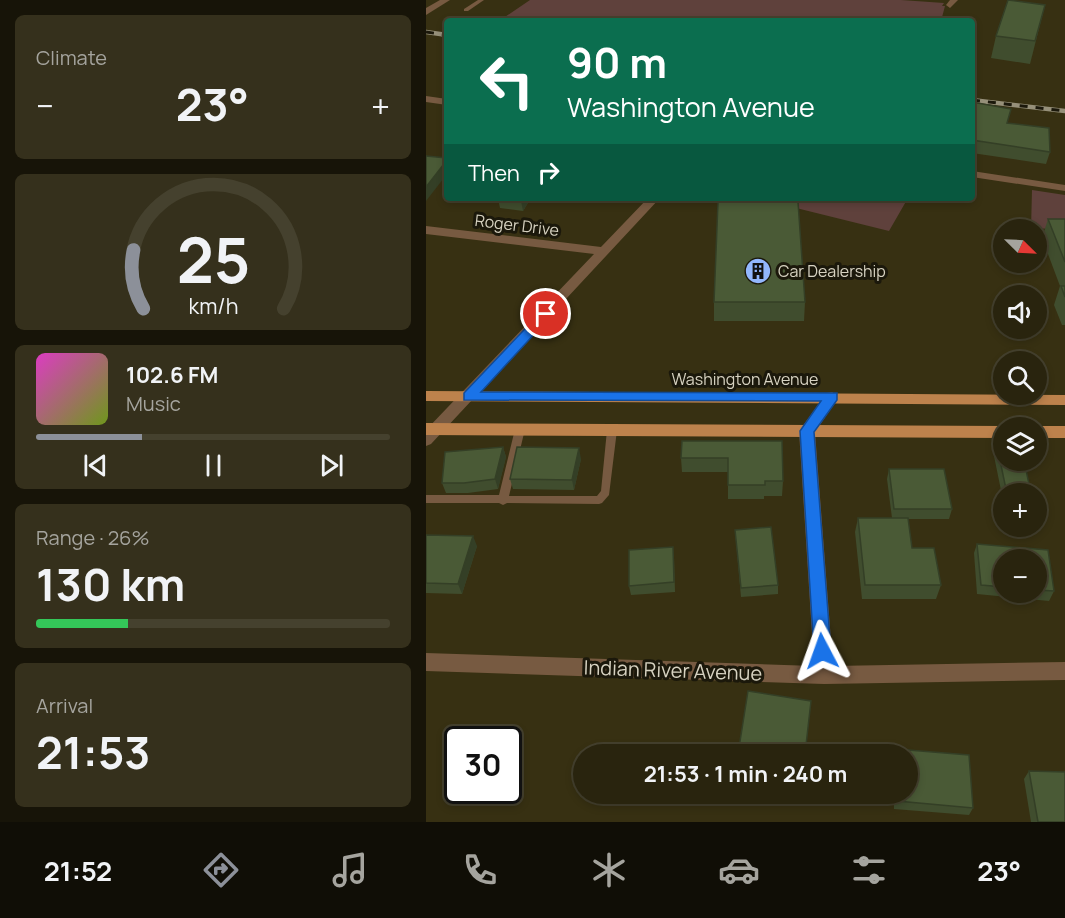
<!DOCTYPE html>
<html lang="en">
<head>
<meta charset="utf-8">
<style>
	:root { --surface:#29240e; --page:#35301c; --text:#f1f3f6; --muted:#a5a49e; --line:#45412e; --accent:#8c9099 }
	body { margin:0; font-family:Manrope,sans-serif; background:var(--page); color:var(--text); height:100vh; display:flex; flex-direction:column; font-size:22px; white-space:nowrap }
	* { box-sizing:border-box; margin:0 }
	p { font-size:20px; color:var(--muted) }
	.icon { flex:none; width:33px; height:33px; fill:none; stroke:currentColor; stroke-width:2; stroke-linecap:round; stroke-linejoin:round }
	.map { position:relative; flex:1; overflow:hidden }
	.details { display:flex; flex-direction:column; gap:15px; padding:15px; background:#171408; width:426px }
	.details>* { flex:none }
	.guide { position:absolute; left:18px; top:18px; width:531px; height:183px; border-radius:6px; box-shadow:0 3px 9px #0003,0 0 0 2px var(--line); background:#0b6e4f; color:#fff; overflow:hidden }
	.needle { width:39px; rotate:114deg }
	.buttons { position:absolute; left:567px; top:219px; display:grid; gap:12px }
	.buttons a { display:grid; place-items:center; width:54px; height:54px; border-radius:50%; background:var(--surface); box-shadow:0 3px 9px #0003,0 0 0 2px var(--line); font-size:30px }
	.speed { position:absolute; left:18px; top:726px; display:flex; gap:12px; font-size:30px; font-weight:700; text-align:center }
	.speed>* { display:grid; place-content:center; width:78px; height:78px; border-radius:50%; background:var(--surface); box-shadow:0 3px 9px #0003,0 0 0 2px var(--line); line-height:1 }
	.speed .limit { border:3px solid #111; border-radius:9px; background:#fff; color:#111 }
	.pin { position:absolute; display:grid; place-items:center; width:51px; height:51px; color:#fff; margin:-26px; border:3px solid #fff; border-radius:50%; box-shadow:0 2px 6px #0007 }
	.me { position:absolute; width:66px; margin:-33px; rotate:356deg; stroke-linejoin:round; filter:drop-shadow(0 0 4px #0008) }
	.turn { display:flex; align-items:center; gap:21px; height:126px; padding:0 24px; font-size:27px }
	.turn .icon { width:78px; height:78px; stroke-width:2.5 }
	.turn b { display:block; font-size:42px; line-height:51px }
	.then { display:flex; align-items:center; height:57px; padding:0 24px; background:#0003; gap:12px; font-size:22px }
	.big { font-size:45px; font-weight:700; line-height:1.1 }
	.details .tile { flex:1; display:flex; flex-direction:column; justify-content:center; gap:9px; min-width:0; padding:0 21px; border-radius:9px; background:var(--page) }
	.details .dial { align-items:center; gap:0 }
	.dial svg { height:156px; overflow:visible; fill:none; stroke:var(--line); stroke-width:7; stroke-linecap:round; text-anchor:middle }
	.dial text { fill:var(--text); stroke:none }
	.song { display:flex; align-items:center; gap:18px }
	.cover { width:72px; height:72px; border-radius:9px; background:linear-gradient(135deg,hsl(310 70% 55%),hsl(80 70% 35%)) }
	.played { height:6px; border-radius:3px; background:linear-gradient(90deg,var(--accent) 30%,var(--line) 30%) }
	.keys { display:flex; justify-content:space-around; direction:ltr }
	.heat { display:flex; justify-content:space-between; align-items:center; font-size:33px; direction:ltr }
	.charge { height:9px; border-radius:4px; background:linear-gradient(90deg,#34c759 26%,var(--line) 0) }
	.trip { position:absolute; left:147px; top:744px; width:345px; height:60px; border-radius:30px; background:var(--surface); box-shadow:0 3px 9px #0003,0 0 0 2px var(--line); font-weight:700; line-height:60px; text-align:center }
	.tabs { display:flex; height:96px; justify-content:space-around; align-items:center; background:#100e06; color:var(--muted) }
	.tabs .icon { width:42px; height:42px }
	.tabs .selected { color:var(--accent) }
	.tabs b { font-size:27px; color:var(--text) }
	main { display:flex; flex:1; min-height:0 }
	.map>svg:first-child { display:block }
	.green { fill:#5f413c }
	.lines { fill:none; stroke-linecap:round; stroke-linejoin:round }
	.service { fill:#775a41; fill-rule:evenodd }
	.minor { fill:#775a41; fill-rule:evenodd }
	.tertiary { fill:#775a41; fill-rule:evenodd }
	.primary { fill:#bd824c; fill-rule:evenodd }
	.rail-casing { stroke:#96907a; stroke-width:4.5 }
	.rail { stroke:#1b180b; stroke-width:3; stroke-dasharray:8; stroke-linecap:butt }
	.wall { fill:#404d2e; fill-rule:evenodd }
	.shaded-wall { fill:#343f26 }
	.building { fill:#4a5a36; stroke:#343f26; stroke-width:1.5 }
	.route { fill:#1a73e8; stroke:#114b97; stroke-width:1.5 }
	.labels { text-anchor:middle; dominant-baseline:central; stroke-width:6; stroke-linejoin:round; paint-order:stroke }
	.street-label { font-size:16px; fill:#d7d2c1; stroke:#1b180b }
	.poi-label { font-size:16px; fill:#d7d2c1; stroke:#1b180b; text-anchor:start }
	.near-street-label { font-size:20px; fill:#d7d2c1; stroke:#1b180b }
</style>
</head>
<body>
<main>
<section class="details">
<div class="tile"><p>Climate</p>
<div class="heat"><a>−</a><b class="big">23°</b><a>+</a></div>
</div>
<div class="tile dial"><svg viewBox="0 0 100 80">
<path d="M14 69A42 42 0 1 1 86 69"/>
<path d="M14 69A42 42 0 0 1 9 39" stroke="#8c9099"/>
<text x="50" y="56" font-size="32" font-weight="700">25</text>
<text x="50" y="72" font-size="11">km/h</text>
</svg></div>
<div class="tile">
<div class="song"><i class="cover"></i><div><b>102.6 FM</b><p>Music</p></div></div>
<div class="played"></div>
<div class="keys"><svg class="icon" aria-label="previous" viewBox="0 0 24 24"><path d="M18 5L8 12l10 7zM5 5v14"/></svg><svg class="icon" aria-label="pause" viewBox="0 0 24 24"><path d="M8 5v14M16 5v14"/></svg><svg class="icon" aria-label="next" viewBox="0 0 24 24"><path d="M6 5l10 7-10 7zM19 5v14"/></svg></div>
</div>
<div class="tile"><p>Range · 26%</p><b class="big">130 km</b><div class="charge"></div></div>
<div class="tile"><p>Arrival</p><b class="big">21:53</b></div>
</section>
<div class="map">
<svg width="639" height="822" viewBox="0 0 639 822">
	<rect width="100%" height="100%" fill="#373012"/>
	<!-- green -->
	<g class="green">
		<polygon points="104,0 475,0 518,3 516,6 519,6 515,21 73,21"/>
		<polygon points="606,190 639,195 639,228 605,229"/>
		<polygon points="275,198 482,198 463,231 362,206 304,207"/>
	</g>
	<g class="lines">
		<!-- service -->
		<g class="service">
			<polygon points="52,0 58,0 42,11 38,11 38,9"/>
			<polygon points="94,426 97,427 99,429 83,496 171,496 175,491 181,430 183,428 189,428 191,430 183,495 176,503 173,504 81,503 77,505 73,503 0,503 0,495 73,495 89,429 91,427"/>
		</g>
		<!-- minor -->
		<g class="minor">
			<polygon points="524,0 532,0 524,8 520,5"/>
			<polygon points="222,198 234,198 5,444 0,446 0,430 168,254 0,234 0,226 175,247"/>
			<polygon points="406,392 413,397 389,432 407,666 639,662 639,680 398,684 0,671 0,653 388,666 373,431 401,393"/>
		</g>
		<!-- tertiary -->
		<g class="tertiary">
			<polygon points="14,0 24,0 0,15 0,8"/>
			<polygon points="0,96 21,99 21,105 0,102"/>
			<polygon points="546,171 639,185 639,191 546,177"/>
		</g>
		<!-- primary -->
		<g class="primary">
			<polygon points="0,391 639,395 639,405 0,401"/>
			<polygon points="0,423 578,426 582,428 578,428 578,438 0,435"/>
			<polygon points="610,426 639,426 639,438 610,438 610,428 606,428"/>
		</g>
		<!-- rail casing -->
		<g class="rail-casing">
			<g id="rail">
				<polyline points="0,32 21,35"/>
				<polyline points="546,100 639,111"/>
			</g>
		</g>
		<!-- rail -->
		<use href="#rail" class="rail"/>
	</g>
	<!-- wall -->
	<g class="wall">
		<polygon points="619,5 604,64 565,58 570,36"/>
		<polygon points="546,102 581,123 624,152 620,164 546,153"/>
		<polygon points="105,198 97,211 74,208 72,199"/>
		<polygon points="622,219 639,219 639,325 636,325 628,305 634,286 616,238"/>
		<polygon points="288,302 379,302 378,321 288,321"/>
		<polygon points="356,441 357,481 356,496 338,496 338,499 302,499 302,472 256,472 255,458"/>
		<polygon points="571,446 605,494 578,494 578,505 568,456"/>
		<polygon points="77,447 80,457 72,489 42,493 20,493 16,483"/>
		<polygon points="155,459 148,490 87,489 84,479"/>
		<polygon points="463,469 526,509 523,519 482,519 486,548 515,585 510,599 436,599 429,532 432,518 466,518 461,479"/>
		<polygon points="309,530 352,585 352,594 315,597"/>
		<polygon points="0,535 51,546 36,594 0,593"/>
		<path d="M551 544 622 550 628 591 623 601 551 594 548 553ZM578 560H610V592H578Z"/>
		<polygon points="248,557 249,592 205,595 203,586"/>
		<polygon points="470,749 543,755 547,808 543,815 468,809 468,794 482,794 482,754 468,754"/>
		<polygon points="603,771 639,822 605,822 598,779"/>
	</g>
	<!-- shaded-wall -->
	<g class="shaded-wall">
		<polygon points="21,160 21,174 0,201 0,187"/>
		<polygon points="97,198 105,198 97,211 95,201"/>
		<polygon points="77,447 80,457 72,489 69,479"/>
		<polygon points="153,448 155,459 148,490 146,480"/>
		<polygon points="47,536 51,546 36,594 32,584"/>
	</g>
	<!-- building -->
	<g class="building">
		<polygon points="582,0 619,5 609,41 570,36"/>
		<polygon points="546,102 585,109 581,123 623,128 624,152 546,140"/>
		<polygon points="0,156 21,158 21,160 0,187"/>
		<polygon points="73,198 97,198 95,201 72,199"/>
		<polygon points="292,202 372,202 379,302 288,302"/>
		<polygon points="622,219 639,219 639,262"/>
		<polygon points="635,286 639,286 639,297"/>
		<polygon points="256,441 356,441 357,481 339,481 339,485 302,485 302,458 255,458"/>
		<polygon points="571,446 578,446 578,460 598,460 605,494 581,494"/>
		<polygon points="77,447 69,479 38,483 16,483 19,452"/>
		<polygon points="91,447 153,448 146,480 84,479"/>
		<polygon points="463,469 518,469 526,509 468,509"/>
		<polygon points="432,518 482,518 486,548 508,548 515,585 439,585"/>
		<polygon points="345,527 352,585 315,588 309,530"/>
		<polygon points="0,535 47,536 32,584 0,583"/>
		<polygon points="551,544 622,550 628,591 610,590 610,560 578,560 578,587 555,585"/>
		<polygon points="247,547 248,582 203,586 203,550"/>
		<polygon points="322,691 385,701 379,754 312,754"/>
		<polygon points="470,749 543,755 547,808 471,801 471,794 482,794 482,754 470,754"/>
		<polygon points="603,771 639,772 639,822 612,822"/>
	</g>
	<!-- route -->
	<polygon class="route" points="120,310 124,311 124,317 55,392 411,393 411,400 388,432 405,651 402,657 396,659 390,657 388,651 374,431 395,401 38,400 38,393 116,311"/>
	<!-- icons -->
	<defs>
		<g id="building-disc" transform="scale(1.35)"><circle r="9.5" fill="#92b7fd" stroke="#1b180b"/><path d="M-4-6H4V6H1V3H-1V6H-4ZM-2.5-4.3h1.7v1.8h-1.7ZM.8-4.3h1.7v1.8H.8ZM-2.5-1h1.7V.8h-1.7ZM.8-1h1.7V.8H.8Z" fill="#111"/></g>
	</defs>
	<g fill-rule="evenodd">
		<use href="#building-disc" x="332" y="271"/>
	</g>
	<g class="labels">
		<!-- street labels -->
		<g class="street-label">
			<text transform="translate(91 225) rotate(7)">Roger Drive</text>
			<text x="319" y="379">Washington Avenue</text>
		</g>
		<!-- poi labels -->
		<g class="poi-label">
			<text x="352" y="271">Car Dealership</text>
		</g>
		<!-- near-street labels -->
		<g class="near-street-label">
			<text transform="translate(247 670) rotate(2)">Indian River Avenue</text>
		</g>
	</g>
</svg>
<div class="buttons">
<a><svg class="needle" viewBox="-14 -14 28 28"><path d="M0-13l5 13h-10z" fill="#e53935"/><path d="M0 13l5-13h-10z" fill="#a5a49e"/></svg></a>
<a><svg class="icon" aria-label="sound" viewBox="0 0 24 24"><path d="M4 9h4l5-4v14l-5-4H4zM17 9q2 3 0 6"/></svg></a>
<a><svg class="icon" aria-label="search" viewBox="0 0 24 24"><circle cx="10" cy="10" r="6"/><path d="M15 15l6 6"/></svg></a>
<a><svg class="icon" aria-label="layers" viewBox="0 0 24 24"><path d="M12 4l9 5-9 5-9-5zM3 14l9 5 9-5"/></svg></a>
<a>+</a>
<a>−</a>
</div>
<div class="speed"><div class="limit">30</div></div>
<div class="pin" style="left:120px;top:314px;background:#d93025"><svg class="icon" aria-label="arrive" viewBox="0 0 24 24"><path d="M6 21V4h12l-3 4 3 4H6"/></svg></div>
<svg class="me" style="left:396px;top:651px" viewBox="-20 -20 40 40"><path d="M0-17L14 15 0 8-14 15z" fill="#1a73e8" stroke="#fff" stroke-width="4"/></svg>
<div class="trip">21:53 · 1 min · 240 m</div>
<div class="guide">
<div class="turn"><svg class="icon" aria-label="left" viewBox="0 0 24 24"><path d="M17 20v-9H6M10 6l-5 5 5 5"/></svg><div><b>90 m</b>Washington Avenue</div></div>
<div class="then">Then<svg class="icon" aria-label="right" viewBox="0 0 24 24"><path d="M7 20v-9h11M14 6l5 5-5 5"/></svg></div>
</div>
</div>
</main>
<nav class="tabs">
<b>21:52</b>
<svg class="icon selected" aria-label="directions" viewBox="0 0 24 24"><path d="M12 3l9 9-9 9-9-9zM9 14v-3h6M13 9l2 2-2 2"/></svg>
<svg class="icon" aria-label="music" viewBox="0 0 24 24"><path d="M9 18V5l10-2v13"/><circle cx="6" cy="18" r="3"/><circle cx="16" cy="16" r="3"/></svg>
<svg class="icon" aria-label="phone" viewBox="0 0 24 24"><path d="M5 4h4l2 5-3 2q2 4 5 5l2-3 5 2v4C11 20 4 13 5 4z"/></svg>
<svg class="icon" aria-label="climate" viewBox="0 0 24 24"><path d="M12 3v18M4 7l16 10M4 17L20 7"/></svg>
<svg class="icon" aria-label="car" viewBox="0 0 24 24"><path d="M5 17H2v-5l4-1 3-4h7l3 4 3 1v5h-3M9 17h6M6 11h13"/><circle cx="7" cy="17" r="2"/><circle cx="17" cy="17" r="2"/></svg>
<svg class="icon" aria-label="filters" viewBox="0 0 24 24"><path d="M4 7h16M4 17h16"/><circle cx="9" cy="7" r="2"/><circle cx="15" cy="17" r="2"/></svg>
<b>23°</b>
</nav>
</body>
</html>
